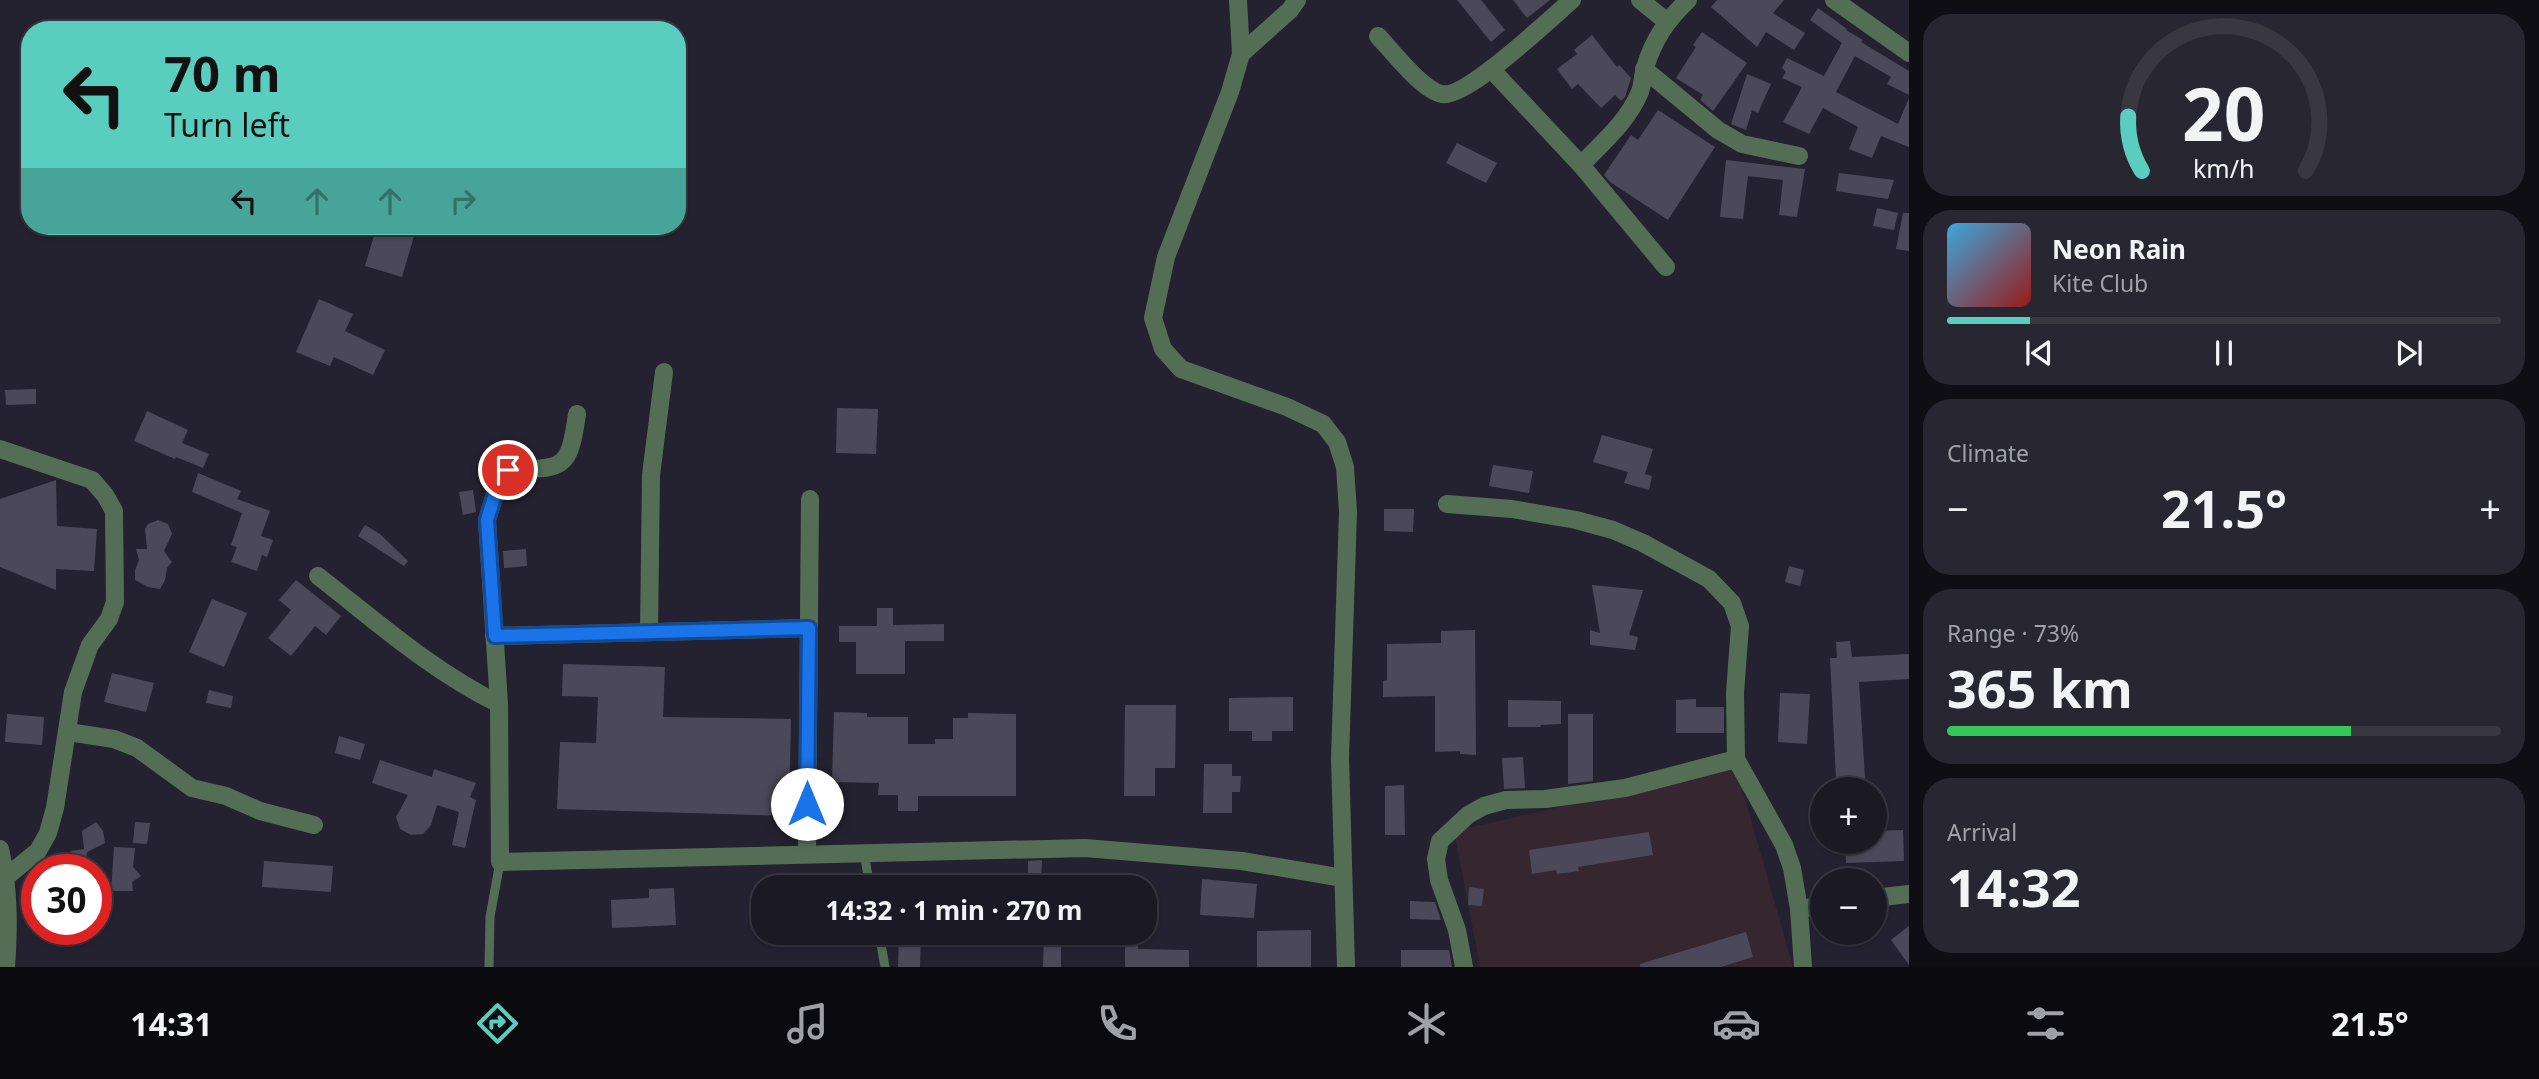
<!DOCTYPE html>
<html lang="en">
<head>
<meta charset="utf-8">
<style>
	:root { --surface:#1b1a24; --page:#282731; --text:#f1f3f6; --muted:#a0a1a6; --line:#393841; --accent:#59cebe }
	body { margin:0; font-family:"Noto Sans",sans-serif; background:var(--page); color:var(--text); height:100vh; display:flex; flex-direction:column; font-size:26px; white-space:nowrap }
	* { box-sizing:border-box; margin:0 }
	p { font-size:23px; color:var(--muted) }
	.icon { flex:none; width:38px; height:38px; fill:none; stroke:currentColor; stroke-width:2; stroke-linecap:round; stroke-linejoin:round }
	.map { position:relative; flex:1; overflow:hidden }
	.sheet { display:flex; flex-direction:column; gap:14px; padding:14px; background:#0f0e14; width:630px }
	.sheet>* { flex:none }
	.top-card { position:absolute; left:21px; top:21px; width:665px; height:214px; border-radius:28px; box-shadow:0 2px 5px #0004,0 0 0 2px var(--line); background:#59cebe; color:#111; overflow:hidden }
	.fabs { position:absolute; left:1810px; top:777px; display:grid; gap:14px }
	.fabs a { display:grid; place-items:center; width:77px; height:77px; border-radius:50%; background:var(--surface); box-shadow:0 2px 5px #0004,0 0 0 2px var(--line); font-size:35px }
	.speed { position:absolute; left:21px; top:854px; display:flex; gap:14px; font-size:35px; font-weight:700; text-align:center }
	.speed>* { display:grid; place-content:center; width:91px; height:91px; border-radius:50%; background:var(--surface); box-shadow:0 2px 5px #0004,0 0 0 2px var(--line); line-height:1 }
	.speed .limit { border:10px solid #d22; background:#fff; color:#111 }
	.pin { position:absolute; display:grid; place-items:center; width:60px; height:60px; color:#fff; margin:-30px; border:4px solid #fff; border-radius:50%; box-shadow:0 2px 7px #0007 }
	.me { position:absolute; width:77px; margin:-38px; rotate:0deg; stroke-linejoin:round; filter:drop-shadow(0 0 5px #0008) }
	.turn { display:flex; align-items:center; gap:24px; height:147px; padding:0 28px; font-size:32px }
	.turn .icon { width:91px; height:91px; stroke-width:2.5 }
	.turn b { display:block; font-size:49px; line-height:60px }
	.lanes { display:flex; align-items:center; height:66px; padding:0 28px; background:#0003; justify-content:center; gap:35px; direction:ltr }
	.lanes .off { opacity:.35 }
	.big { font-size:52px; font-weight:700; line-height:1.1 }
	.sheet .widget { flex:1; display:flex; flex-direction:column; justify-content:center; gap:10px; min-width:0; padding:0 24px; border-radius:28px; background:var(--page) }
	.sheet .dial { align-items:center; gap:0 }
	.dial svg { height:182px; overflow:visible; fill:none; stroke:var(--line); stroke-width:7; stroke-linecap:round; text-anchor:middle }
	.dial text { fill:var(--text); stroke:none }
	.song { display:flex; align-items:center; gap:21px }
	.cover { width:84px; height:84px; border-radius:10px; background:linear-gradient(135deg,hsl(200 70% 55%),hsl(0 70% 35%)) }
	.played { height:7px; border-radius:4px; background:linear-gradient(90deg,var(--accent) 15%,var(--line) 15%) }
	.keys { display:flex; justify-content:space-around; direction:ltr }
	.heat { display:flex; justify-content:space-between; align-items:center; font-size:38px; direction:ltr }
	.charge { height:10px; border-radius:5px; background:linear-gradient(90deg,#34c759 73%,var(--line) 0) }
	.trip { position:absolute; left:751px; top:875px; width:406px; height:70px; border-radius:28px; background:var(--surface); box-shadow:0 2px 5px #0004,0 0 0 2px var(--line); font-weight:700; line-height:70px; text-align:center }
	.menu { display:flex; height:112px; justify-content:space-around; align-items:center; background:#0b0a0e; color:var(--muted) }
	.menu .icon { width:49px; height:49px }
	.menu .on { color:var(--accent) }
	.menu b { font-size:32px; color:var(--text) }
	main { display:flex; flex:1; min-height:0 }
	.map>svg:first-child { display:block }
	.education { fill:#352630 }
	.building { fill:#4b4959 }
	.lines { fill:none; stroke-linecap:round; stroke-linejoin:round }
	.lane { stroke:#546e55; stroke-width:9 }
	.street { stroke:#546e55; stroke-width:18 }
	.route-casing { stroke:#114b97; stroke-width:18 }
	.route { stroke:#1a73e8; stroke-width:12 }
</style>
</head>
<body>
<main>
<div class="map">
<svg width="1909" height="967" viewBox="0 0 1909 967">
	<rect width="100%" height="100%" fill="#242230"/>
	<!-- education -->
	<polygon class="education" points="1736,767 1793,967 1480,967 1454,831"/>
	<!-- building -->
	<g class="building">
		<polygon points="1457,0 1481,0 1505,30 1491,42"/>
		<polygon points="1513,0 1550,0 1527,18"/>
		<polygon points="1717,0 1784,0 1773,13 1805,33 1794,50 1766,32 1757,47 1711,7"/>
		<polygon points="1818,8 1847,29 1846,30 1863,40 1861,42 1909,71 1909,95 1887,84 1891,77 1855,56 1836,92 1898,124 1909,98 1909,147 1881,136 1872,158 1849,149 1858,127 1823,108 1809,134 1783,122 1802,87 1782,78 1786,72 1782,68 1787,58 1824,76 1842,43 1810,20"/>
		<polygon points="1702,32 1747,63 1713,111 1700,100 1703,95 1676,78 1696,47 1693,45"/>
		<polygon points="1592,35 1617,67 1619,65 1631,78 1625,97 1621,101 1615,95 1601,108 1578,84 1572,89 1557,69 1577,54 1574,50"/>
		<polygon points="1747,74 1771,84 1758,113 1752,110 1746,130 1731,124"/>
		<polygon points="1658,110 1715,147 1668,220 1610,182 1604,175 1631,135 1638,140"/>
		<polygon points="1457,143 1497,163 1486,183 1446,163"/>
		<polygon points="1726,160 1805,169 1797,217 1779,215 1783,180 1748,176 1743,219 1720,217"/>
		<polygon points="1839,173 1855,175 1894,180 1888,199 1836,191"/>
		<polygon points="1877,208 1898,213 1894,230 1873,226"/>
		<polygon points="1903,213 1909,213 1909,251 1896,249"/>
		<polygon points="377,226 417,226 402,277 365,266"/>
		<polygon points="319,299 353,314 345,331 385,350 373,375 334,357 330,366 296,352"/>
		<polygon points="36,389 36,404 6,405 5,390"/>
		<polygon points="837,408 878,409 876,454 836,453"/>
		<polygon points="147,411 188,430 182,443 209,454 203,468 176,457 175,459 134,441"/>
		<polygon points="1602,435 1653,449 1645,474 1652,476 1649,490 1624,483 1628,472 1593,462"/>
		<polygon points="1493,465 1533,471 1529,493 1489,486"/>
		<polygon points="198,473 241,491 237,499 270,511 261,536 273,540 267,557 262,555 257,571 231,562 237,547 231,545 242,513 192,492"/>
		<polygon points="56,480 57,526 97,529 94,571 56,569 56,590 0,567 0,499"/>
		<polygon points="473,490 476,512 463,515 459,492"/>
		<polygon points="1384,509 1414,509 1413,532 1384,531"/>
		<polygon points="158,520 168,524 172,534 164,551 172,562 167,568 165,580 160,589 148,587 135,580 135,570 139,560 136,549 147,549 145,529 148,524"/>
		<polygon points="365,525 380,534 408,561 404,566 358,536"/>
		<polygon points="526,549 527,566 504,568 503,551"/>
		<polygon points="1789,566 1804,570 1800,586 1785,582"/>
		<polygon points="296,580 341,616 326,635 315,626 291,656 268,638 291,610 279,600"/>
		<polygon points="1592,585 1643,590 1629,635 1638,637 1635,650 1590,645 1590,630 1600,633"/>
		<polygon points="212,599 247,613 224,667 189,652"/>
		<polygon points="877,608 893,608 893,625 944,624 944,641 905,641 905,674 856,674 856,642 839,642 839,626 877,626"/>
		<polygon points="1475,630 1476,755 1460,754 1460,751 1435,752 1435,696 1383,697 1383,681 1387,680 1387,644 1441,643 1441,631"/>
		<polygon points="1850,641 1852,657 1909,654 1909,679 1859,682 1865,778 1836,779 1830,658 1837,658 1836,642"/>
		<polygon points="563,664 665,667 663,717 791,719 789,816 557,809 560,742 596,743 598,697 562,696"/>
		<polygon points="112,673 154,683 146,712 104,702"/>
		<polygon points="209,690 233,696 231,708 206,703"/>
		<polygon points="1780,693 1810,694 1807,744 1778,742"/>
		<polygon points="1293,697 1293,731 1272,731 1272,741 1252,741 1252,731 1229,731 1229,698"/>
		<polygon points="1696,699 1696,707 1724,707 1724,733 1676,733 1676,700"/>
		<polygon points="1508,700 1561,701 1561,724 1541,725 1540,727 1508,727"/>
		<polygon points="1125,705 1176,705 1175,768 1155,768 1155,796 1124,796"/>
		<polygon points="834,712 867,713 867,717 908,717 908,744 935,744 935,739 953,739 953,718 968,718 968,713 1016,714 1016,796 918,796 918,811 898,811 898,795 878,795 879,783 832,782"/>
		<polygon points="7,714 44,717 42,745 5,742"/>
		<polygon points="1568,714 1593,714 1593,781 1568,784"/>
		<polygon points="339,736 365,744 360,760 335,753"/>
		<polygon points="1523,757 1525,788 1504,789 1502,758"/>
		<polygon points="380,760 432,777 434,769 476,783 470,797 476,800 465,848 452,845 459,812 437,805 431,825 423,834 411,835 400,829 396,817 408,795 372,783"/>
		<polygon points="1204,764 1232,764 1232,776 1241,776 1240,792 1232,792 1232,813 1203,813"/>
		<polygon points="1404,785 1405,835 1385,835 1385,786"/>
		<polygon points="96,822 103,831 105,843 87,852 85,865 82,870 66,870 64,858 71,851 84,849 82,831"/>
		<polygon points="135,822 150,823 147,844 133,843"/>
		<polygon points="1903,830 1904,861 1846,863 1845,842 1874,842 1874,831"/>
		<polygon points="1649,832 1653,855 1578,867 1579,871 1557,874 1556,870 1532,874 1529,850"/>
		<polygon points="114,847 135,848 133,867 141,876 132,882 133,891 111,891"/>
		<polygon points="1042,860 1041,879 1028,879 1028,861"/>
		<polygon points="264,861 333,866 331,892 262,887"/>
		<polygon points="1138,874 1138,887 1044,887 1044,875"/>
		<polygon points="1202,879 1257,884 1254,918 1200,915"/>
		<polygon points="1469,887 1484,889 1482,906 1468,905"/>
		<polygon points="674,888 676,925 612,928 611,900 649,898 649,889"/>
		<polygon points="1410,901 1435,902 1441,920 1410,919"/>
		<polygon points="1909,926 1909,965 1891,940"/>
		<polygon points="1311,930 1311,967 1257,967 1257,931"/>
		<polygon points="1746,932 1753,957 1721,967 1640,967 1640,964"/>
		<polygon points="899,933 921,933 920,967 898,967"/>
		<polygon points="1044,933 1061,933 1061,967 1043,967"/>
		<polygon points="1125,933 1138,933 1138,949 1189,950 1189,967 1125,967"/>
		<polygon points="1401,950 1449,950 1452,967 1401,967"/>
	</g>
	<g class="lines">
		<!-- lane -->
		<g class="lane">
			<polyline points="864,853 870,887"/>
			<polyline points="879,933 885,967"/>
			<polyline points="489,967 490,917 500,862"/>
		</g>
		<!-- street -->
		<g class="street">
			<polyline points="1238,0 1241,54 1230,92 1166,257 1153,318 1163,349 1181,369 1287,407 1323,424 1337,442 1345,467 1348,512 1340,758 1346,967"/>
			<polyline points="1640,0 1666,21"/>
			<polyline points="1834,0 1909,53"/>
			<path d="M1378 36C1392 51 1422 90 1442 94 1466 99 1551 18 1572 0"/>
			<polyline points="1241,54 1290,10 1297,0"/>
			<polyline points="1491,69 1581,165 1666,267"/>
			<polyline points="1644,69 1718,130 1742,144 1799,156"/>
			<path d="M1581 165C1602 143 1627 122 1639 94 1643 86 1642 77 1645 68 1653 40 1667 20 1688 0"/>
			<path d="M577 414C569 471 564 468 508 470L498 484 487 520 499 704 500 862 1085 848 1242 861 1343 878"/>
			<polyline points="0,449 92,480 105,495 114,511 115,602 109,619 90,645 73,692 55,808 48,833 38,851 6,877"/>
			<polyline points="1447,504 1512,509 1576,520 1613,530 1643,543 1709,579 1732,603 1740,626 1735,693 1736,759 1784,845 1792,868 1799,909 1803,967"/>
			<path d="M318 576C377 622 432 671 499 704"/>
			<polyline points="649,632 651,475 664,372"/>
			<polyline points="494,636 809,628"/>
			<polyline points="68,732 114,739 137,748 192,788 226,796 260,811 314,825"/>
			<path d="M0 849C9 889 9 926 6 967"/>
			<polyline points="807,854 810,499"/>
			<polyline points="1874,898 1909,894"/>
			<polyline points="1799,909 1822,906"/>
			<polyline points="1464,967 1457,930 1439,880 1436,859 1440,841 1468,815 1484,806 1506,800 1545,799 1625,788 1736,759"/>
		</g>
	</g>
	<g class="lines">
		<!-- route casing -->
		<g class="route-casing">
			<polyline id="route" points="508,470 498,484 487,520 495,636 809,628 807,804"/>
		</g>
		<!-- route -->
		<use href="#route" class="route"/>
	</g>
</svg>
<div class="fabs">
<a>+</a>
<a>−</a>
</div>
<div class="speed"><div class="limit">30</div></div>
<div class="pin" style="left:508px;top:470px;background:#d93025"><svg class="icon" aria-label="arrive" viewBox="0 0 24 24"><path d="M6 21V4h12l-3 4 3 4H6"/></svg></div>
<svg class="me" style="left:807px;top:804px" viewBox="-20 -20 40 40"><circle r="19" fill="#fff"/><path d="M0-13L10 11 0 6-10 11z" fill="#1a73e8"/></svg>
<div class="trip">14:32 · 1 min · 270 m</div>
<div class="top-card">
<div class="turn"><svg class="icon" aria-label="left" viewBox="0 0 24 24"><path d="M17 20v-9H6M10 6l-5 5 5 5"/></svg><div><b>70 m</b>Turn left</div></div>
<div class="lanes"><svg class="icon" aria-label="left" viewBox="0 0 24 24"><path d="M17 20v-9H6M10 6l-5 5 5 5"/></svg><svg class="icon off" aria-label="ahead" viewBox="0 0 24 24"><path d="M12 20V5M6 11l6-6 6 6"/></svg><svg class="icon off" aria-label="ahead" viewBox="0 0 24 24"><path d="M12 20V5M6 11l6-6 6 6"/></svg><svg class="icon off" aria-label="right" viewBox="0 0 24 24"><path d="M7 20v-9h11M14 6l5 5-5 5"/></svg></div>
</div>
</div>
<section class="sheet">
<div class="widget dial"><svg viewBox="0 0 100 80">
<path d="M14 69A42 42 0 1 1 86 69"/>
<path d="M14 69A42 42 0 0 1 8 45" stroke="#59cebe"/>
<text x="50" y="56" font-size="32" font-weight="700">20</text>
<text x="50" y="72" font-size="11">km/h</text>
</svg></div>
<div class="widget">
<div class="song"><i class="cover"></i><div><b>Neon Rain</b><p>Kite Club</p></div></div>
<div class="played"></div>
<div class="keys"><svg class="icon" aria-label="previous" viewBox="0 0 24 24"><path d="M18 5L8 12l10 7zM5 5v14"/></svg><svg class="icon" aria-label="pause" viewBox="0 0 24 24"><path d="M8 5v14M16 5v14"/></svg><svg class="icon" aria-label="next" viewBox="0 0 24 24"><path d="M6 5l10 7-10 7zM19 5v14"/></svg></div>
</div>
<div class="widget"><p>Climate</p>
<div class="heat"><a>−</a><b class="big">21.5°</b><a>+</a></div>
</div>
<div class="widget"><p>Range · 73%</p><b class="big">365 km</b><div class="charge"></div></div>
<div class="widget"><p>Arrival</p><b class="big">14:32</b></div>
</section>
</main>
<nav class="menu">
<b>14:31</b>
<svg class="icon on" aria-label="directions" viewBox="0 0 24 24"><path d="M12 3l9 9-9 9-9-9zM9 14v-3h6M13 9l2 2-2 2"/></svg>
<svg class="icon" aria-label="music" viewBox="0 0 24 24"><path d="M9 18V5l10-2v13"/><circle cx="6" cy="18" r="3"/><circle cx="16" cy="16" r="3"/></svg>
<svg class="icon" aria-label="phone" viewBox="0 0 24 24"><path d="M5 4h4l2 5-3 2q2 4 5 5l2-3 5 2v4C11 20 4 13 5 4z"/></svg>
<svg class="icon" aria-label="climate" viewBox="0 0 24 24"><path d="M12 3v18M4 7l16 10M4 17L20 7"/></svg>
<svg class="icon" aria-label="car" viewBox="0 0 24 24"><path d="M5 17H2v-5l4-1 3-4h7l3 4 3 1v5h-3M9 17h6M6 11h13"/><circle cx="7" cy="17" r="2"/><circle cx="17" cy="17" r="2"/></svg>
<svg class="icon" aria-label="filters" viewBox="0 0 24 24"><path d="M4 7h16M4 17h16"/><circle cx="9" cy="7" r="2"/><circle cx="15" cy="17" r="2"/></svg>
<b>21.5°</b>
</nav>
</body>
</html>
